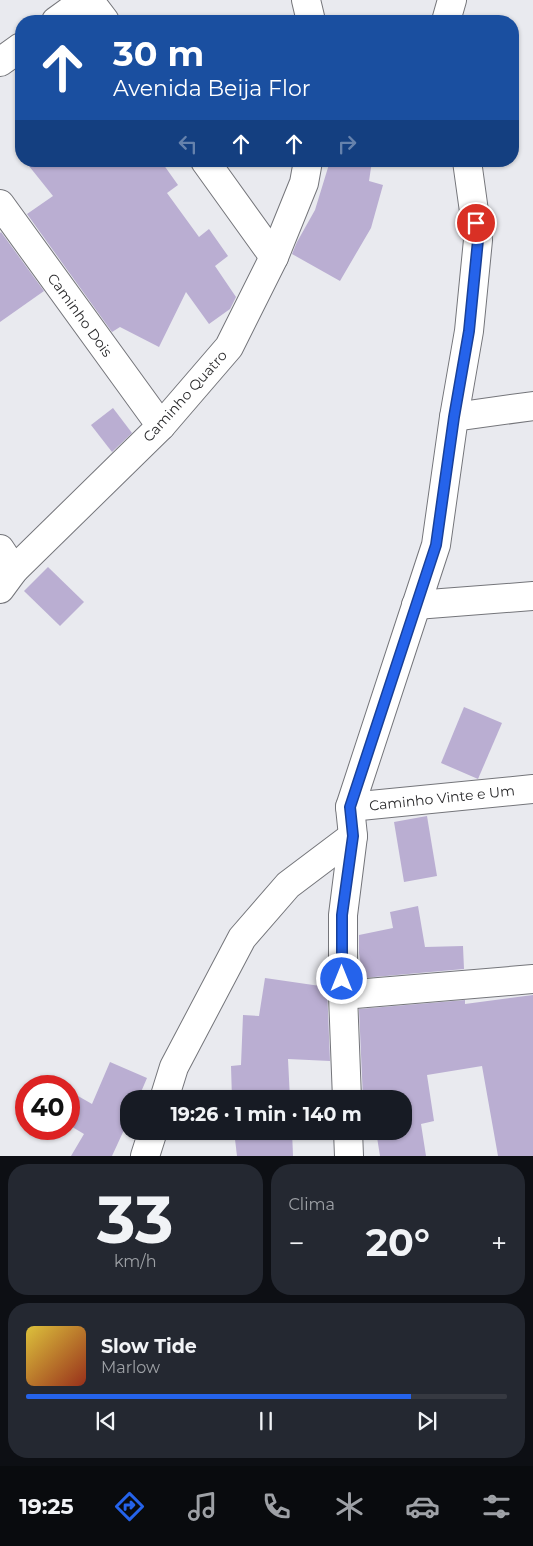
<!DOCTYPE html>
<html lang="pt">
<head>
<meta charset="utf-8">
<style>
	:root { --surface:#171b24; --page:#242831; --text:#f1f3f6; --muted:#9ea1a6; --line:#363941; --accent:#2563eb }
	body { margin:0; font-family:Montserrat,sans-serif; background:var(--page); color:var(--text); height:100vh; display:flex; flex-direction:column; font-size:19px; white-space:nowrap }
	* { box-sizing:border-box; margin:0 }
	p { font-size:16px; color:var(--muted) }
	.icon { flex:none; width:28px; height:28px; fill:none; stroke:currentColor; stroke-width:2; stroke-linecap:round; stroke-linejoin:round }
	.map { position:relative; height:1156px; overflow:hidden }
	.panel { display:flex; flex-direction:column; gap:8px; padding:8px; background:#0d0f14; flex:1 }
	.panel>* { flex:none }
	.top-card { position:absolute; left:15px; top:15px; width:504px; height:152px; border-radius:20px; box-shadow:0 1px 4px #0004; background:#1a4fa0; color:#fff; overflow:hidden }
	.speed { position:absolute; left:15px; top:1075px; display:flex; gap:10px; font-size:25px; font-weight:700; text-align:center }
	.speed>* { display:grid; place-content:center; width:65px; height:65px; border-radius:50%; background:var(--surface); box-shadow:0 1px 4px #0004; line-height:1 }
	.speed .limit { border:8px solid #d22; background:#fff; color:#111 }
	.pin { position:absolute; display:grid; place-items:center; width:42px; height:42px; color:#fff; margin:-21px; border:2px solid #fff; border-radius:50%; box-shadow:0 1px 5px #0007 }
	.me { position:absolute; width:55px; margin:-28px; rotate:0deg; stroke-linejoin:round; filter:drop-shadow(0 0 4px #0008) }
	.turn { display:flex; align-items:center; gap:18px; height:105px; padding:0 15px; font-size:22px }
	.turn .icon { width:65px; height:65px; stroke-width:2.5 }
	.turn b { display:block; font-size:35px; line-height:42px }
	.lanes { display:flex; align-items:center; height:48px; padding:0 15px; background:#0003; justify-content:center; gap:25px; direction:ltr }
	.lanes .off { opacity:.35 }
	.big { font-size:38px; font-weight:700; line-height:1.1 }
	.panel .tile { flex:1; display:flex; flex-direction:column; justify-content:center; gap:8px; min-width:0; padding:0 18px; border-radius:20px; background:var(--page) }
	.panel .dial { align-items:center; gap:0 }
	.dial b { font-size:65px; line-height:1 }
	.song { display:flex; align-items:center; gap:15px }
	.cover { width:60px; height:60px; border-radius:8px; background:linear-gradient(135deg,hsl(50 70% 55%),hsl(10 70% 35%)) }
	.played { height:5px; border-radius:2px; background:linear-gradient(90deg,var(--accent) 80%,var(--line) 80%) }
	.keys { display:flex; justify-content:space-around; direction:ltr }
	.heat { display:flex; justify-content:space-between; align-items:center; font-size:28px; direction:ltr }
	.panel .tiles { flex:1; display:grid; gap:8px; grid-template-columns:1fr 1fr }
	.tile:last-child { grid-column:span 2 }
	.trip { position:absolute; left:120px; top:1090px; width:292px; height:50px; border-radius:20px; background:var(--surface); box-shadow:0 1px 4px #0004; font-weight:700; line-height:50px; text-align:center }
	.dock { display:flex; height:80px; justify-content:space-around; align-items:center; background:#090b0e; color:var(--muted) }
	.dock .icon { width:35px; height:35px }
	.dock .selected { color:var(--accent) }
	.dock b { font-size:22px; color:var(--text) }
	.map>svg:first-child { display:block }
	.building { fill:#baaed2 }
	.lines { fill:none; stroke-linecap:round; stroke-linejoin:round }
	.minor-casing { stroke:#74757a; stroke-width:30 }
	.tertiary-casing { stroke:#74757a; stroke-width:30 }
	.minor { stroke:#fff; stroke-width:28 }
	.tertiary { stroke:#fff; stroke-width:28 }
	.route-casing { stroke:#184099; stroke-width:12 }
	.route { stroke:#2563eb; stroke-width:9 }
	.labels { text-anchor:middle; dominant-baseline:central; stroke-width:5; stroke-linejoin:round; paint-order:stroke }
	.street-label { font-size:14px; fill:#2b2b2d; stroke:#fff }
</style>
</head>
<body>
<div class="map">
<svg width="533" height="1156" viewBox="0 0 533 1156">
	<rect width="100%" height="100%" fill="#e9eaef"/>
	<!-- building -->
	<g class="building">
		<polygon points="25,161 161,161 178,185 167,193 199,237 209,229 228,256 215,266 236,297 230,309 209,324 186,292 159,347 120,327 112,332 27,214 53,196"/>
		<polygon points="330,161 372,161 369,181 383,185 371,228 340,281 292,254 297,242 315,210"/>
		<polygon points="1,232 44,291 0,322 0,233"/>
		<polygon points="113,408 132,433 112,452 91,425"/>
		<polygon points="48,567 84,602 60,626 24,591"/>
		<polygon points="464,707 502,723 478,779 441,763"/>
		<polygon points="427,816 437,876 404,882 394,822"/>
		<polygon points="418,906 425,947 463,946 464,969 363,978 359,953 359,935 393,928 390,912"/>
		<polygon points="265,978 327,987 330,1061 288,1059 290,1099 232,1099 231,1066 241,1065 243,1015 259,1016"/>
		<polygon points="533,995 533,1156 498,1156 482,1066 427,1075 434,1121 421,1124 426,1156 380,1156 376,1131 404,1131 404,1099 363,1099 359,1009 465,1000 465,1004"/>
		<polygon points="110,1062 147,1078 138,1099 129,1099 129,1119 112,1156 71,1156 84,1134 69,1125 69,1112 78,1096 92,1104"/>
		<polygon points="234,1131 292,1131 293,1156 237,1156"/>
	</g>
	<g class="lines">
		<!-- minor casing -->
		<g class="minor-casing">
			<g id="minor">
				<polyline points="89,0 105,21"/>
				<polyline points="306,0 311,21"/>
				<polyline points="56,21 85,0"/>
				<polyline points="0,62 21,47"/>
				<polyline points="205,161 274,257"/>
				<polyline points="0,204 161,426"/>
				<polyline points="454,417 533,406"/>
				<polyline points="0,549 14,570"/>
				<polyline points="0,589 14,570 161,426 229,347 274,257 304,183 308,161"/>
				<polyline points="416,605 533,596"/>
				<polyline points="350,807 533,789"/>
				<polyline points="343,995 533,979"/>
				<polyline points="164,1099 174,1067 242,938 288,885 353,836"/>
				<polyline points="145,1156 153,1131"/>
			</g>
		</g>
		<!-- tertiary casing -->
		<g class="tertiary-casing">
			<g id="tertiary">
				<polyline points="446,21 452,0"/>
				<polyline points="347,1099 343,995 343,915 353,836 350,807 436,545 454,417 469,331 478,240 467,161"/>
				<polyline points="348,1131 349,1156"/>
			</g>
		</g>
		<!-- minor -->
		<use href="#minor" class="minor"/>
		<!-- tertiary -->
		<use href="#tertiary" class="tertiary"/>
	</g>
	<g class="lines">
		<!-- route casing -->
		<g class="route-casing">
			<polyline id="route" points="342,979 342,915 353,836 350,807 436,545 454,417 469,331 478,240 476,223"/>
		</g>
		<!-- route -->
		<use href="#route" class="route"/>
	</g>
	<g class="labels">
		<!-- street labels -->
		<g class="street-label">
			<text transform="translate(80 315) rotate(54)">Caminho Dois</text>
			<text transform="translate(185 396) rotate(-48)">Caminho Quatro</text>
			<text transform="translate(442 798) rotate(-6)">Caminho Vinte e Um</text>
		</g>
	</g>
</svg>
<div class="speed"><div class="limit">40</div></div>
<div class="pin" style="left:476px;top:223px;background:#d93025"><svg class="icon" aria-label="arrive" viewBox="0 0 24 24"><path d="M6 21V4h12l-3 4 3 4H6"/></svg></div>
<svg class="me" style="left:342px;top:979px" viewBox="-20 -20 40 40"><circle r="17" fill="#2563eb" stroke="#fff" stroke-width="3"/><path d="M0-11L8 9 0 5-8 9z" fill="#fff"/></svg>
<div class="trip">19:26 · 1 min · 140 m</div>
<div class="top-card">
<div class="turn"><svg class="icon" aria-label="ahead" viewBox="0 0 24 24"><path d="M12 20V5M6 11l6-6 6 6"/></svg><div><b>30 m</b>Avenida Beija Flor</div></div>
<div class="lanes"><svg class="icon off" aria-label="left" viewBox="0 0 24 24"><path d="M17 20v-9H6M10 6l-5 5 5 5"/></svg><svg class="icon" aria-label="ahead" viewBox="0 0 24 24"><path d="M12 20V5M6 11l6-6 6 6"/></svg><svg class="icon" aria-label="ahead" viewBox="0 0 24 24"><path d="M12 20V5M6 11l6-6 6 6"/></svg><svg class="icon off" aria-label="right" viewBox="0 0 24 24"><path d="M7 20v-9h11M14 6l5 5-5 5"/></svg></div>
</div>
</div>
<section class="panel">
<div class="tiles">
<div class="tile dial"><b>33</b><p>km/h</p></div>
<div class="tile"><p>Clima</p>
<div class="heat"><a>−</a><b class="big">20°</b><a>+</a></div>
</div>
<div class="tile">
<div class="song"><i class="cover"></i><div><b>Slow Tide</b><p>Marlow</p></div></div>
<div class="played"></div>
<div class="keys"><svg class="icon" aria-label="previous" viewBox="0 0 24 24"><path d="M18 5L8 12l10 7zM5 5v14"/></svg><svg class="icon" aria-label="pause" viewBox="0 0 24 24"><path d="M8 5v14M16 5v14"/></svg><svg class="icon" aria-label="next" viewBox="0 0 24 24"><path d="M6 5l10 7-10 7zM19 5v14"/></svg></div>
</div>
</div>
</section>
<nav class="dock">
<b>19:25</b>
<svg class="icon selected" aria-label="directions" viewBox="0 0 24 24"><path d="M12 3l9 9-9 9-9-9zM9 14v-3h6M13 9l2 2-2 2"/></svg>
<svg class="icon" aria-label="music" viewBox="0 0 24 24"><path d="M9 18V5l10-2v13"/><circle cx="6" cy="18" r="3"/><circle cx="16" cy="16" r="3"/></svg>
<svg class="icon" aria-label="phone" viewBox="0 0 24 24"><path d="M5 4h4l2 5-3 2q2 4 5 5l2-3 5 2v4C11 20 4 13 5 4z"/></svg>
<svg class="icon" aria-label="climate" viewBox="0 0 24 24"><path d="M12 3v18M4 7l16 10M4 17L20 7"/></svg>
<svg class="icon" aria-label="car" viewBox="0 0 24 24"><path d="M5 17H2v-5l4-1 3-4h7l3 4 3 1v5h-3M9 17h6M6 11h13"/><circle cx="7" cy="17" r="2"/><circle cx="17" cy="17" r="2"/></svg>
<svg class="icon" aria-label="filters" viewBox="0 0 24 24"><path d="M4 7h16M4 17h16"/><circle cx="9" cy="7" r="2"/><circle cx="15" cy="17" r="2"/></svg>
</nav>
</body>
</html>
